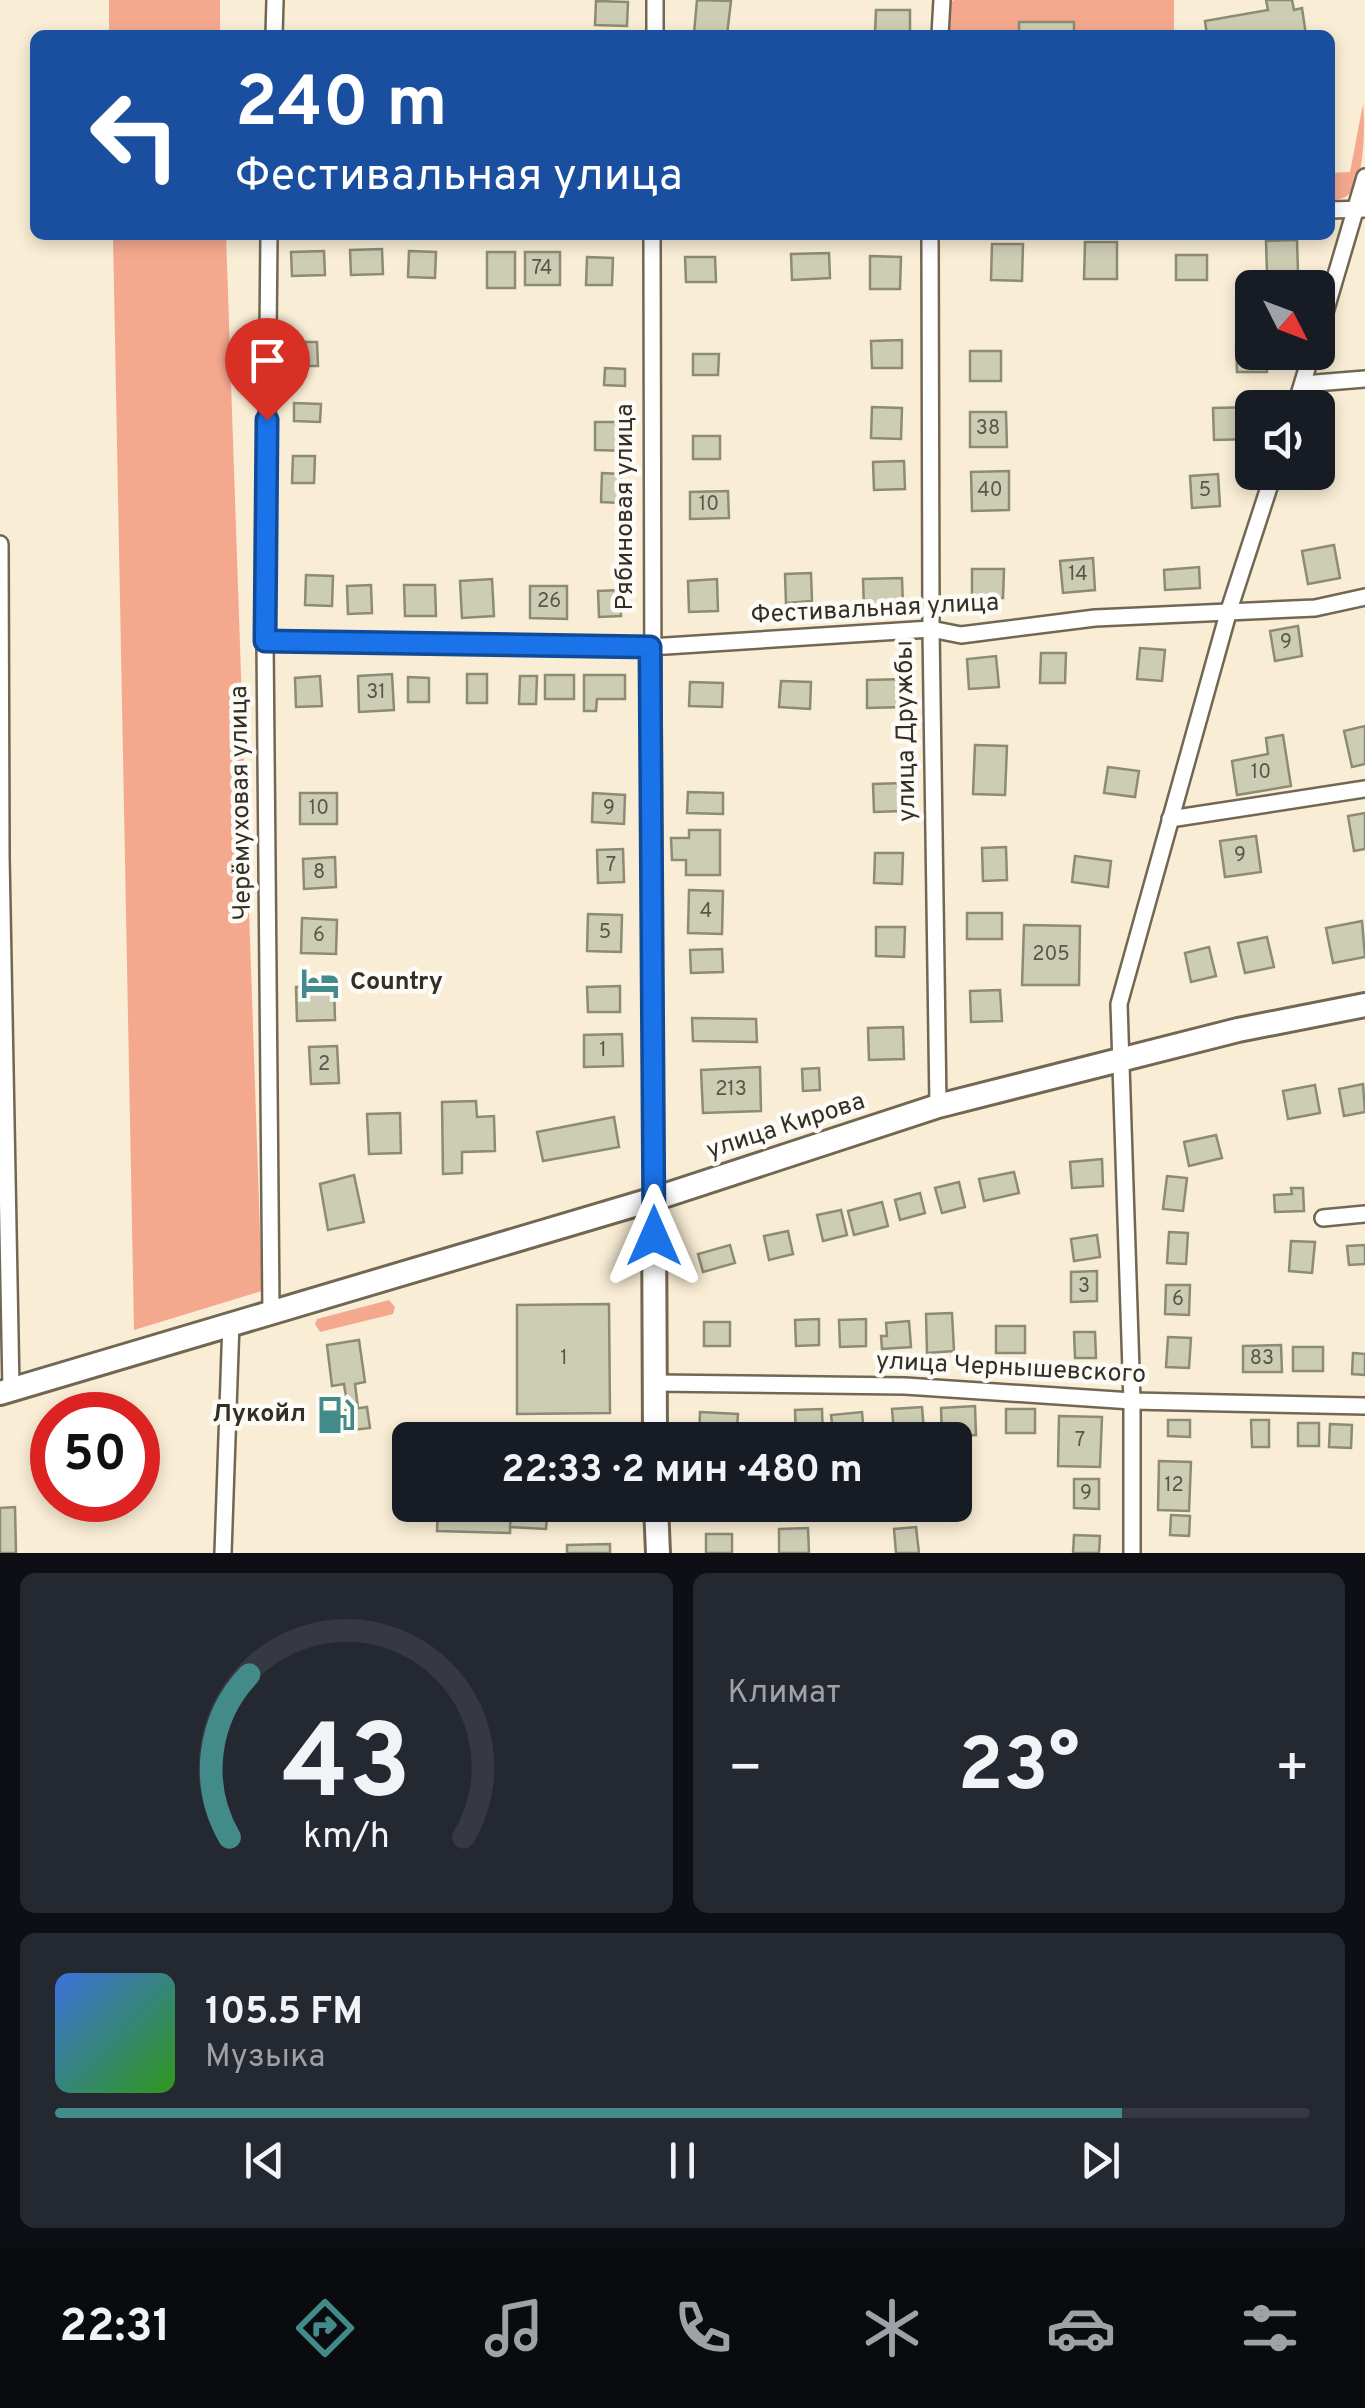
<!DOCTYPE html>
<html lang="ru">
<head>
<meta charset="utf-8">
<style>
	:root { --surface:#171b24; --page:#242831; --text:#f1f3f6; --muted:#9ea1a6; --line:#363941; --accent:#438b8a }
	body { margin:0; font-family:Overpass,sans-serif; background:var(--page); color:var(--text); height:100vh; display:flex; flex-direction:column; font-size:38px; white-space:nowrap }
	* { box-sizing:border-box; margin:0 }
	p { font-size:32px; color:var(--muted) }
	.icon { flex:none; width:55px; height:55px; fill:none; stroke:currentColor; stroke-width:2; stroke-linecap:round; stroke-linejoin:round }
	.map { position:relative; height:1553px; overflow:hidden }
	.panel { display:flex; flex-direction:column; gap:20px; padding:20px; background:#0d0f14; flex:1 }
	.panel>* { flex:none }
	.banner { position:absolute; left:30px; top:30px; width:1305px; height:210px; border-radius:15px; box-shadow:0 5px 15px #0003; background:#1a4fa0; color:#fff; overflow:hidden }
	.needle { width:65px; rotate:132deg }
	.controls { position:absolute; left:1235px; top:270px; display:grid; gap:20px }
	.controls a { display:grid; place-items:center; width:100px; height:100px; border-radius:15px; background:var(--surface); box-shadow:0 5px 15px #0003; font-size:50px }
	.speed { position:absolute; left:30px; top:1392px; display:flex; gap:20px; font-size:50px; font-weight:700; text-align:center }
	.speed>* { display:grid; place-content:center; width:130px; height:130px; border-radius:50%; background:var(--surface); box-shadow:0 5px 15px #0003; line-height:1 }
	.speed .limit { border:15px solid #d22; background:#fff; color:#111 }
	.pin { position:absolute; display:grid; place-items:center; width:85px; height:85px; color:#fff; margin:-102px -42px; border-radius:50% 50% 50% 0; rotate:-45deg; box-shadow:0 0 10px #0007 }
	.pin .icon { rotate:45deg }
	.me { position:absolute; width:110px; margin:-55px; rotate:0deg; stroke-linejoin:round; filter:drop-shadow(0 0 8px #0008) }
	.turn { display:flex; align-items:center; gap:35px; height:210px; padding:0 40px; font-size:45px }
	.turn .icon { width:130px; height:130px; stroke-width:2.5 }
	.turn b { display:block; font-size:70px; line-height:85px }
	.big { font-size:75px; font-weight:700; line-height:1.1 }
	.panel .card { flex:1; display:flex; flex-direction:column; justify-content:center; gap:15px; min-width:0; padding:0 35px; border-radius:15px; background:var(--page) }
	.panel .dial { align-items:center; gap:0 }
	.dial svg { height:260px; overflow:visible; fill:none; stroke:var(--line); stroke-width:7; stroke-linecap:round; text-anchor:middle }
	.dial text { fill:var(--text); stroke:none }
	.song { display:flex; align-items:center; gap:30px }
	.cover { width:120px; height:120px; border-radius:15px; background:linear-gradient(135deg,hsl(220 70% 55%),hsl(110 70% 35%)) }
	.played { height:10px; border-radius:5px; background:linear-gradient(90deg,var(--accent) 85%,var(--line) 85%) }
	.keys { display:flex; justify-content:space-around; direction:ltr }
	.heat { display:flex; justify-content:space-between; align-items:center; font-size:55px; direction:ltr }
	.panel .tiles { flex:1; display:grid; gap:20px; grid-template-columns:1fr 1fr }
	.card:last-child { grid-column:span 2 }
	.trip { position:absolute; left:392px; top:1422px; width:580px; height:100px; border-radius:15px; background:var(--surface); box-shadow:0 5px 15px #0003; font-weight:700; line-height:100px; text-align:center }
	.tab-bar { display:flex; height:160px; justify-content:space-around; align-items:center; background:#090b0e; color:var(--muted) }
	.tab-bar .icon { width:70px; height:70px }
	.tab-bar .on { color:var(--accent) }
	.tab-bar b { font-size:45px; color:var(--text) }
	.map>svg:first-child { display:block }
	.green { fill:#f4a98f }
	.building { fill:#cdcdb4; stroke:#8c8b74; stroke-width:2.5 }
	.lines { fill:none; stroke-linecap:round; stroke-linejoin:round }
	.street-casing { stroke:#726752; stroke-width:20 }
	.secondary-casing { stroke:#726752; stroke-width:28 }
	.street { stroke:#fff; stroke-width:15 }
	.secondary { stroke:#fff; stroke-width:22 }
	.route-casing { stroke:#114b97; stroke-width:25 }
	.route { stroke:#1a73e8; stroke-width:18 }
	.labels { text-anchor:middle; dominant-baseline:central; stroke-width:9; stroke-linejoin:round; paint-order:stroke }
	.number-label { font-size:20px; fill:#5a564a }
	.street-label { font-size:25px; fill:#342f26; stroke:#fdfbf6 }
	.poi-label { font-size:25px; font-weight:bold; fill:#342f26; stroke:#fdfbf6; text-anchor:start }
</style>
</head>
<body>
<div class="map">
<svg width="1365" height="1553" viewBox="0 0 1365 1553">
	<rect width="100%" height="100%" fill="#f9edd5"/>
	<!-- green -->
	<g class="green">
		<rect x="109" y="0" width="111" height="35"/>
		<polygon points="954,0 1174,0 1174,35 946,35 948,3"/>
		<path d="M1363 104C1365 122 1365 174 1352 191 1346 199 1338 200 1330 200V173L1350 172Z"/>
		<polygon points="113,235 226,235 262,1291 134,1330"/>
		<polygon points="389,1300 395,1307 393,1314 320,1332 315,1324 317,1319"/>
	</g>
	<!-- building -->
	<g class="building">
		<polygon points="697,0 731,1 727,35 694,33"/>
		<polygon points="1266,0 1292,0 1294,10 1302,8 1306,35 1207,35 1205,21 1268,10"/>
		<polygon points="596,1 628,2 627,26 595,25"/>
		<polygon points="876,10 910,10 910,34 875,33"/>
		<rect x="1019" y="22" width="55" height="13"/>
		<polygon points="1297,240 1298,272 1267,273 1266,241"/>
		<polygon points="1085,242 1117,242 1117,279 1084,279"/>
		<polygon points="992,244 1023,244 1022,281 991,280"/>
		<polygon points="382,249 383,274 351,275 350,250"/>
		<polygon points="324,251 325,275 292,276 291,252"/>
		<polygon points="409,251 436,252 435,278 408,277"/>
		<rect x="487" y="252" width="28" height="36"/>
		<rect x="525" y="252" width="35" height="33"/>
		<polygon points="829,253 830,278 792,280 791,254"/>
		<rect x="1176" y="255" width="31" height="25"/>
		<polygon points="870,256 901,257 900,289 870,289"/>
		<polygon points="587,257 613,258 612,285 586,285"/>
		<polygon points="685,257 715,257 716,282 686,282"/>
		<polygon points="902,340 902,368 872,368 871,341"/>
		<polygon points="292,342 317,342 318,366 292,366"/>
		<polygon points="1252,345 1252,352 1267,352 1267,372 1237,372 1236,346"/>
		<rect x="970" y="351" width="31" height="30"/>
		<polygon points="693,354 719,354 718,375 693,375"/>
		<polygon points="605,368 625,369 625,386 604,385"/>
		<polygon points="294,403 321,404 320,422 294,421"/>
		<polygon points="872,407 902,408 901,439 871,438"/>
		<polygon points="1254,407 1252,439 1214,440 1213,408"/>
		<polygon points="970,412 1006,412 1007,447 970,447"/>
		<polygon points="595,422 628,422 627,451 595,450"/>
		<rect x="693" y="436" width="27" height="23"/>
		<polygon points="293,456 315,456 314,483 292,483"/>
		<polygon points="904,461 905,489 874,490 873,462"/>
		<polygon points="1009,471 1009,510 972,511 971,472"/>
		<polygon points="602,473 621,474 619,503 601,502"/>
		<polygon points="1218,474 1220,506 1192,508 1190,476"/>
		<polygon points="728,491 729,518 690,519 690,492"/>
		<polygon points="1334,545 1340,578 1308,584 1302,551"/>
		<polygon points="1093,558 1095,590 1063,593 1060,561"/>
		<polygon points="1199,567 1200,588 1165,590 1164,570"/>
		<polygon points="972,569 1004,569 1003,598 972,598"/>
		<polygon points="811,573 812,601 786,603 785,574"/>
		<polygon points="306,575 333,576 332,606 305,605"/>
		<polygon points="902,578 903,606 864,608 863,579"/>
		<polygon points="492,579 494,616 462,618 460,581"/>
		<polygon points="717,579 718,611 689,612 688,581"/>
		<polygon points="371,585 372,613 348,614 347,586"/>
		<polygon points="404,585 435,585 436,616 405,616"/>
		<polygon points="530,586 567,586 567,619 530,618"/>
		<polygon points="620,590 621,616 599,617 598,591"/>
		<polygon points="1298,626 1302,656 1275,661 1270,631"/>
		<polygon points="1140,648 1165,650 1162,681 1137,679"/>
		<polygon points="1041,653 1066,653 1065,683 1040,683"/>
		<polygon points="996,656 999,687 969,689 967,659"/>
		<polygon points="392,674 394,710 359,712 358,676"/>
		<rect x="467" y="674" width="20" height="29"/>
		<rect x="545" y="675" width="29" height="24"/>
		<polygon points="584,675 625,675 625,699 597,699 596,711 584,711"/>
		<polygon points="320,676 322,706 296,707 295,678"/>
		<polygon points="520,676 537,676 536,704 519,704"/>
		<polygon points="408,677 429,678 429,702 408,702"/>
		<polygon points="904,679 905,707 867,708 867,680"/>
		<polygon points="781,681 811,682 810,709 779,707"/>
		<polygon points="690,682 723,683 722,707 689,706"/>
		<polygon points="1365,726 1365,764 1352,767 1344,731"/>
		<polygon points="1283,735 1291,786 1237,795 1232,761 1268,754 1266,738"/>
		<polygon points="975,745 1007,746 1005,795 973,794"/>
		<polygon points="1108,767 1139,771 1135,797 1104,793"/>
		<polygon points="903,783 903,811 874,812 873,784"/>
		<polygon points="688,792 723,793 723,814 687,813"/>
		<rect x="300" y="793" width="37" height="31"/>
		<polygon points="593,793 625,795 624,824 592,822"/>
		<polygon points="1365,813 1365,849 1354,851 1348,816"/>
		<polygon points="689,830 720,830 720,875 686,875 686,860 672,860 671,838 689,838"/>
		<polygon points="1256,836 1261,872 1225,877 1220,841"/>
		<polygon points="1006,847 1007,880 983,881 982,848"/>
		<polygon points="623,849 624,882 598,883 597,850"/>
		<polygon points="875,853 903,853 902,884 874,883"/>
		<polygon points="1075,856 1111,861 1108,887 1072,882"/>
		<polygon points="335,857 336,887 304,889 303,859"/>
		<polygon points="689,890 723,891 722,934 688,933"/>
		<rect x="967" y="913" width="35" height="26"/>
		<polygon points="588,914 622,915 621,952 587,951"/>
		<polygon points="302,918 337,920 336,954 301,953"/>
		<polygon points="1362,921 1365,957 1333,963 1326,928"/>
		<polygon points="1024,925 1080,926 1079,985 1022,985"/>
		<polygon points="876,927 905,927 904,957 876,956"/>
		<polygon points="1267,937 1274,967 1245,973 1238,943"/>
		<polygon points="1209,947 1216,976 1191,982 1185,953"/>
		<polygon points="722,949 723,972 691,973 690,950"/>
		<polygon points="334,986 335,1020 297,1021 296,987"/>
		<polygon points="620,986 620,1012 588,1012 587,987"/>
		<polygon points="1000,990 1002,1021 971,1022 970,991"/>
		<polygon points="692,1018 756,1019 757,1042 693,1041"/>
		<polygon points="903,1027 904,1059 869,1060 868,1028"/>
		<polygon points="622,1034 623,1066 584,1067 584,1035"/>
		<polygon points="337,1046 339,1083 311,1084 309,1047"/>
		<polygon points="760,1067 761,1111 703,1113 701,1070"/>
		<polygon points="819,1068 820,1090 803,1091 802,1069"/>
		<polygon points="1363,1084 1365,1112 1344,1116 1339,1089"/>
		<polygon points="1315,1085 1320,1113 1288,1119 1283,1091"/>
		<polygon points="476,1101 477,1117 494,1116 495,1151 462,1152 462,1173 443,1174 442,1102"/>
		<polygon points="400,1113 401,1153 369,1154 367,1114"/>
		<polygon points="614,1117 619,1147 543,1161 537,1132"/>
		<polygon points="1216,1135 1222,1158 1189,1166 1184,1142"/>
		<polygon points="1102,1159 1103,1186 1072,1188 1070,1162"/>
		<polygon points="1014,1172 1019,1193 984,1201 979,1179"/>
		<polygon points="354,1175 364,1222 328,1230 320,1184"/>
		<polygon points="1167,1176 1187,1178 1183,1211 1163,1209"/>
		<polygon points="959,1182 965,1207 942,1213 935,1188"/>
		<polygon points="1291,1188 1303,1188 1304,1211 1275,1212 1274,1195 1292,1194"/>
		<polygon points="920,1193 925,1213 900,1220 895,1200"/>
		<polygon points="882,1202 888,1226 854,1235 848,1211"/>
		<polygon points="841,1210 847,1235 823,1241 817,1215"/>
		<polygon points="788,1231 793,1254 769,1260 764,1236"/>
		<polygon points="1169,1232 1188,1233 1186,1264 1167,1263"/>
		<polygon points="1097,1235 1100,1257 1074,1261 1071,1239"/>
		<polygon points="1291,1241 1315,1242 1312,1273 1289,1271"/>
		<polygon points="730,1245 735,1263 703,1272 698,1254"/>
		<polygon points="1365,1245 1365,1264 1349,1265 1347,1246"/>
		<polygon points="1097,1271 1097,1301 1071,1302 1071,1272"/>
		<polygon points="1166,1285 1190,1285 1189,1315 1165,1314"/>
		<polygon points="609,1304 610,1413 517,1414 517,1305"/>
		<polygon points="952,1313 954,1351 927,1353 926,1314"/>
		<polygon points="819,1319 819,1345 796,1346 795,1320"/>
		<polygon points="866,1319 866,1346 840,1347 839,1320"/>
		<polygon points="909,1321 911,1347 882,1349 881,1336 887,1336 886,1323"/>
		<rect x="704" y="1322" width="26" height="24"/>
		<rect x="996" y="1326" width="29" height="27"/>
		<polygon points="1074,1332 1095,1332 1096,1358 1075,1358"/>
		<polygon points="1168,1337 1191,1338 1189,1368 1166,1367"/>
		<polygon points="359,1340 365,1382 355,1384 358,1408 348,1410 344,1384 332,1386 327,1345"/>
		<polygon points="1281,1345 1282,1372 1243,1372 1243,1346"/>
		<rect x="1293" y="1347" width="30" height="24"/>
		<polygon points="1353,1353 1365,1354 1365,1375 1352,1374"/>
		<polygon points="975,1406 976,1435 942,1437 941,1408"/>
		<polygon points="367,1407 370,1428 335,1432 332,1412"/>
		<polygon points="922,1407 924,1431 894,1433 892,1409"/>
		<polygon points="822,1409 823,1440 796,1440 795,1410"/>
		<rect x="1006" y="1409" width="29" height="24"/>
		<polygon points="700,1412 738,1414 736,1440 699,1440"/>
		<polygon points="862,1412 864,1434 843,1435 843,1430 833,1431 831,1415"/>
		<polygon points="1059,1416 1102,1417 1100,1467 1058,1466"/>
		<polygon points="1168,1420 1190,1420 1190,1437 1168,1436"/>
		<polygon points="1251,1420 1269,1420 1269,1447 1252,1447"/>
		<rect x="1298" y="1423" width="21" height="23"/>
		<polygon points="1330,1424 1352,1425 1351,1448 1329,1447"/>
		<polygon points="1159,1461 1191,1462 1189,1511 1158,1510"/>
		<polygon points="1074,1479 1099,1479 1099,1509 1074,1508"/>
		<polygon points="438,1505 511,1505 510,1533 437,1531"/>
		<polygon points="511,1505 548,1505 546,1529 510,1527"/>
		<polygon points="703,1505 738,1505 738,1508 728,1507 727,1518 702,1517"/>
		<polygon points="15,1507 16,1553 0,1553 0,1508"/>
		<polygon points="1171,1515 1190,1516 1189,1536 1170,1535"/>
		<polygon points="916,1527 919,1553 896,1553 894,1529"/>
		<polygon points="808,1528 809,1553 779,1553 779,1529"/>
		<rect x="706" y="1534" width="26" height="19"/>
		<polygon points="1074,1535 1100,1536 1099,1553 1073,1553"/>
		<polygon points="610,1544 610,1553 567,1553 567,1545"/>
	</g>
	<g class="lines">
		<!-- street casing -->
		<g class="street-casing">
			<g id="street">
				<polyline points="274,35 275,0"/>
				<polyline points="655,35 655,0"/>
				<polyline points="940,35 942,0"/>
				<polyline points="1330,210 1365,209"/>
				<polyline points="269,235 265,641 271,1311"/>
				<polyline points="652,235 654,1199"/>
				<polyline points="930,235 931,629 938,1106"/>
				<polyline points="1318,336 1365,177"/>
				<polyline points="1303,384 1365,379"/>
				<polyline points="1295,408 1312,352"/>
				<polyline points="0,544 1,856 11,1389"/>
				<polyline points="265,641 650,647 931,629 961,635 1095,618 1315,608 1365,597"/>
				<polyline points="1170,819 1365,789"/>
				<polyline points="1323,1218 1365,1214"/>
				<polyline points="655,1383 905,1386 1132,1401 1365,1406"/>
				<polyline points="223,1553 231,1322"/>
				<polyline points="1132,1553 1132,1401 1119,1004 1229,610 1274,472"/>
			</g>
		</g>
		<!-- secondary casing -->
		<g class="secondary-casing">
			<g id="secondary">
				<polyline points="654,1199 655,1440"/>
				<polyline points="0,1393 654,1199 938,1106 1238,1030 1365,1005"/>
				<polyline points="656,1505 658,1553"/>
			</g>
		</g>
		<!-- street -->
		<use href="#street" class="street"/>
		<!-- secondary -->
		<use href="#secondary" class="secondary"/>
	</g>
	<g class="lines">
		<!-- route casing -->
		<g class="route-casing">
			<polyline id="route" points="267,420 265,641 650,647 654,1236"/>
		</g>
		<!-- route -->
		<use href="#route" class="route"/>
	</g>
	<!-- icons -->
	<defs>
		<g id="hotel-bare" transform="scale(3)"><path d="M-6-4.5h1.5V1H6V5H4.5V3h-9V5H-6ZM-4 0a1.8 1.8 0 1 1 3.6 0ZM.5 0V-2.5h3Q6-2.5 6 0Z" fill="#438b8a" stroke="#fdfbf6" stroke-width="2.5" paint-order="stroke"/></g>
		<g id="fuel-bare" transform="scale(3)"><path d="M-5.5-6h7V0h2V4h1.3V-2.5L3-4.5l.8-.8L6-3V5H2.5V1h-1V6h-7ZM-4.2-4.7v3.2H.2V-4.7Z" fill="#438b8a" stroke="#fdfbf6" stroke-width="2.5" paint-order="stroke"/></g>
	</defs>
	<g fill-rule="evenodd">
		<use href="#hotel-bare" x="320" y="983"/>
		<use href="#fuel-bare" x="336" y="1415"/>
	</g>
	<g class="labels">
		<!-- number labels -->
		<g class="number-label">
			<text x="542" y="269">74</text>
			<text x="988" y="429">38</text>
			<text x="990" y="491">40</text>
			<text x="1205" y="491">5</text>
			<text x="709" y="505">10</text>
			<text x="1078" y="575">14</text>
			<text x="549" y="602">26</text>
			<text x="1286" y="643">9</text>
			<text x="376" y="693">31</text>
			<text x="1261" y="773">10</text>
			<text x="319" y="809">10</text>
			<text x="609" y="809">9</text>
			<text x="1240" y="856">9</text>
			<text x="611" y="866">7</text>
			<text x="319" y="873">8</text>
			<text x="706" y="912">4</text>
			<text x="605" y="933">5</text>
			<text x="319" y="936">6</text>
			<text x="1051" y="955">205</text>
			<text x="603" y="1051">1</text>
			<text x="324" y="1065">2</text>
			<text x="731" y="1090">213</text>
			<text x="1084" y="1287">3</text>
			<text x="1178" y="1300">6</text>
			<text x="564" y="1359">1</text>
			<text x="1262" y="1359">83</text>
			<text x="1080" y="1441">7</text>
			<text x="1174" y="1486">12</text>
			<text x="1086" y="1494">9</text>
		</g>
		<!-- street labels -->
		<g class="street-label">
			<text transform="translate(626 507) rotate(-90)">Рябиновая улица</text>
			<text transform="translate(875 610) rotate(-3)">Фестивальная улица</text>
			<text transform="translate(907 731) rotate(-91)">улица Дружбы</text>
			<text transform="translate(242 803) rotate(-91)">Черёмуховая улица</text>
			<text transform="translate(786 1127) rotate(-18)">улица Кирова</text>
			<text transform="translate(1011 1369) rotate(3)">улица Чернышевского</text>
		</g>
		<!-- poi labels -->
		<g class="poi-label">
			<text x="350" y="983">Country</text>
			<text x="306" y="1415" text-anchor="end">Лукойл</text>
		</g>
	</g>
</svg>
<div class="controls">
<a><svg class="needle" viewBox="-14 -14 28 28"><path d="M0-13l5 13h-10z" fill="#e53935"/><path d="M0 13l5-13h-10z" fill="#9ea1a6"/></svg></a>
<a><svg class="icon" aria-label="sound" viewBox="0 0 24 24"><path d="M4 9h4l5-4v14l-5-4H4zM17 9q2 3 0 6"/></svg></a>
</div>
<div class="speed"><div class="limit">50</div></div>
<div class="pin" style="left:267px;top:420px;background:#d93025"><svg class="icon" aria-label="arrive" viewBox="0 0 24 24"><path d="M6 21V4h12l-3 4 3 4H6"/></svg></div>
<svg class="me" style="left:654px;top:1236px" viewBox="-20 -20 40 40"><path d="M0-17L14 15 0 8-14 15z" fill="#1a73e8" stroke="#fff" stroke-width="4"/></svg>
<div class="trip">22:33 · 2 мин · 480 m</div>
<div class="banner">
<div class="turn"><svg class="icon" aria-label="left" viewBox="0 0 24 24"><path d="M17 20v-9H6M10 6l-5 5 5 5"/></svg><div><b>240 m</b>Фестивальная улица</div></div>
</div>
</div>
<section class="panel">
<div class="tiles">
<div class="card dial"><svg viewBox="0 0 100 80">
<path d="M14 69A42 42 0 1 1 86 69"/>
<path d="M14 69A42 42 0 0 1 20 19" stroke="#438b8a"/>
<text x="50" y="56" font-size="32" font-weight="700">43</text>
<text x="50" y="72" font-size="11">km/h</text>
</svg></div>
<div class="card"><p>Климат</p>
<div class="heat"><a>−</a><b class="big">23°</b><a>+</a></div>
</div>
<div class="card">
<div class="song"><i class="cover"></i><div><b>105.5 FM</b><p>Музыка</p></div></div>
<div class="played"></div>
<div class="keys"><svg class="icon" aria-label="previous" viewBox="0 0 24 24"><path d="M18 5L8 12l10 7zM5 5v14"/></svg><svg class="icon" aria-label="pause" viewBox="0 0 24 24"><path d="M8 5v14M16 5v14"/></svg><svg class="icon" aria-label="next" viewBox="0 0 24 24"><path d="M6 5l10 7-10 7zM19 5v14"/></svg></div>
</div>
</div>
</section>
<nav class="tab-bar">
<b>22:31</b>
<svg class="icon on" aria-label="directions" viewBox="0 0 24 24"><path d="M12 3l9 9-9 9-9-9zM9 14v-3h6M13 9l2 2-2 2"/></svg>
<svg class="icon" aria-label="music" viewBox="0 0 24 24"><path d="M9 18V5l10-2v13"/><circle cx="6" cy="18" r="3"/><circle cx="16" cy="16" r="3"/></svg>
<svg class="icon" aria-label="phone" viewBox="0 0 24 24"><path d="M5 4h4l2 5-3 2q2 4 5 5l2-3 5 2v4C11 20 4 13 5 4z"/></svg>
<svg class="icon" aria-label="climate" viewBox="0 0 24 24"><path d="M12 3v18M4 7l16 10M4 17L20 7"/></svg>
<svg class="icon" aria-label="car" viewBox="0 0 24 24"><path d="M5 17H2v-5l4-1 3-4h7l3 4 3 1v5h-3M9 17h6M6 11h13"/><circle cx="7" cy="17" r="2"/><circle cx="17" cy="17" r="2"/></svg>
<svg class="icon" aria-label="filters" viewBox="0 0 24 24"><path d="M4 7h16M4 17h16"/><circle cx="9" cy="7" r="2"/><circle cx="15" cy="17" r="2"/></svg>
</nav>
</body>
</html>
